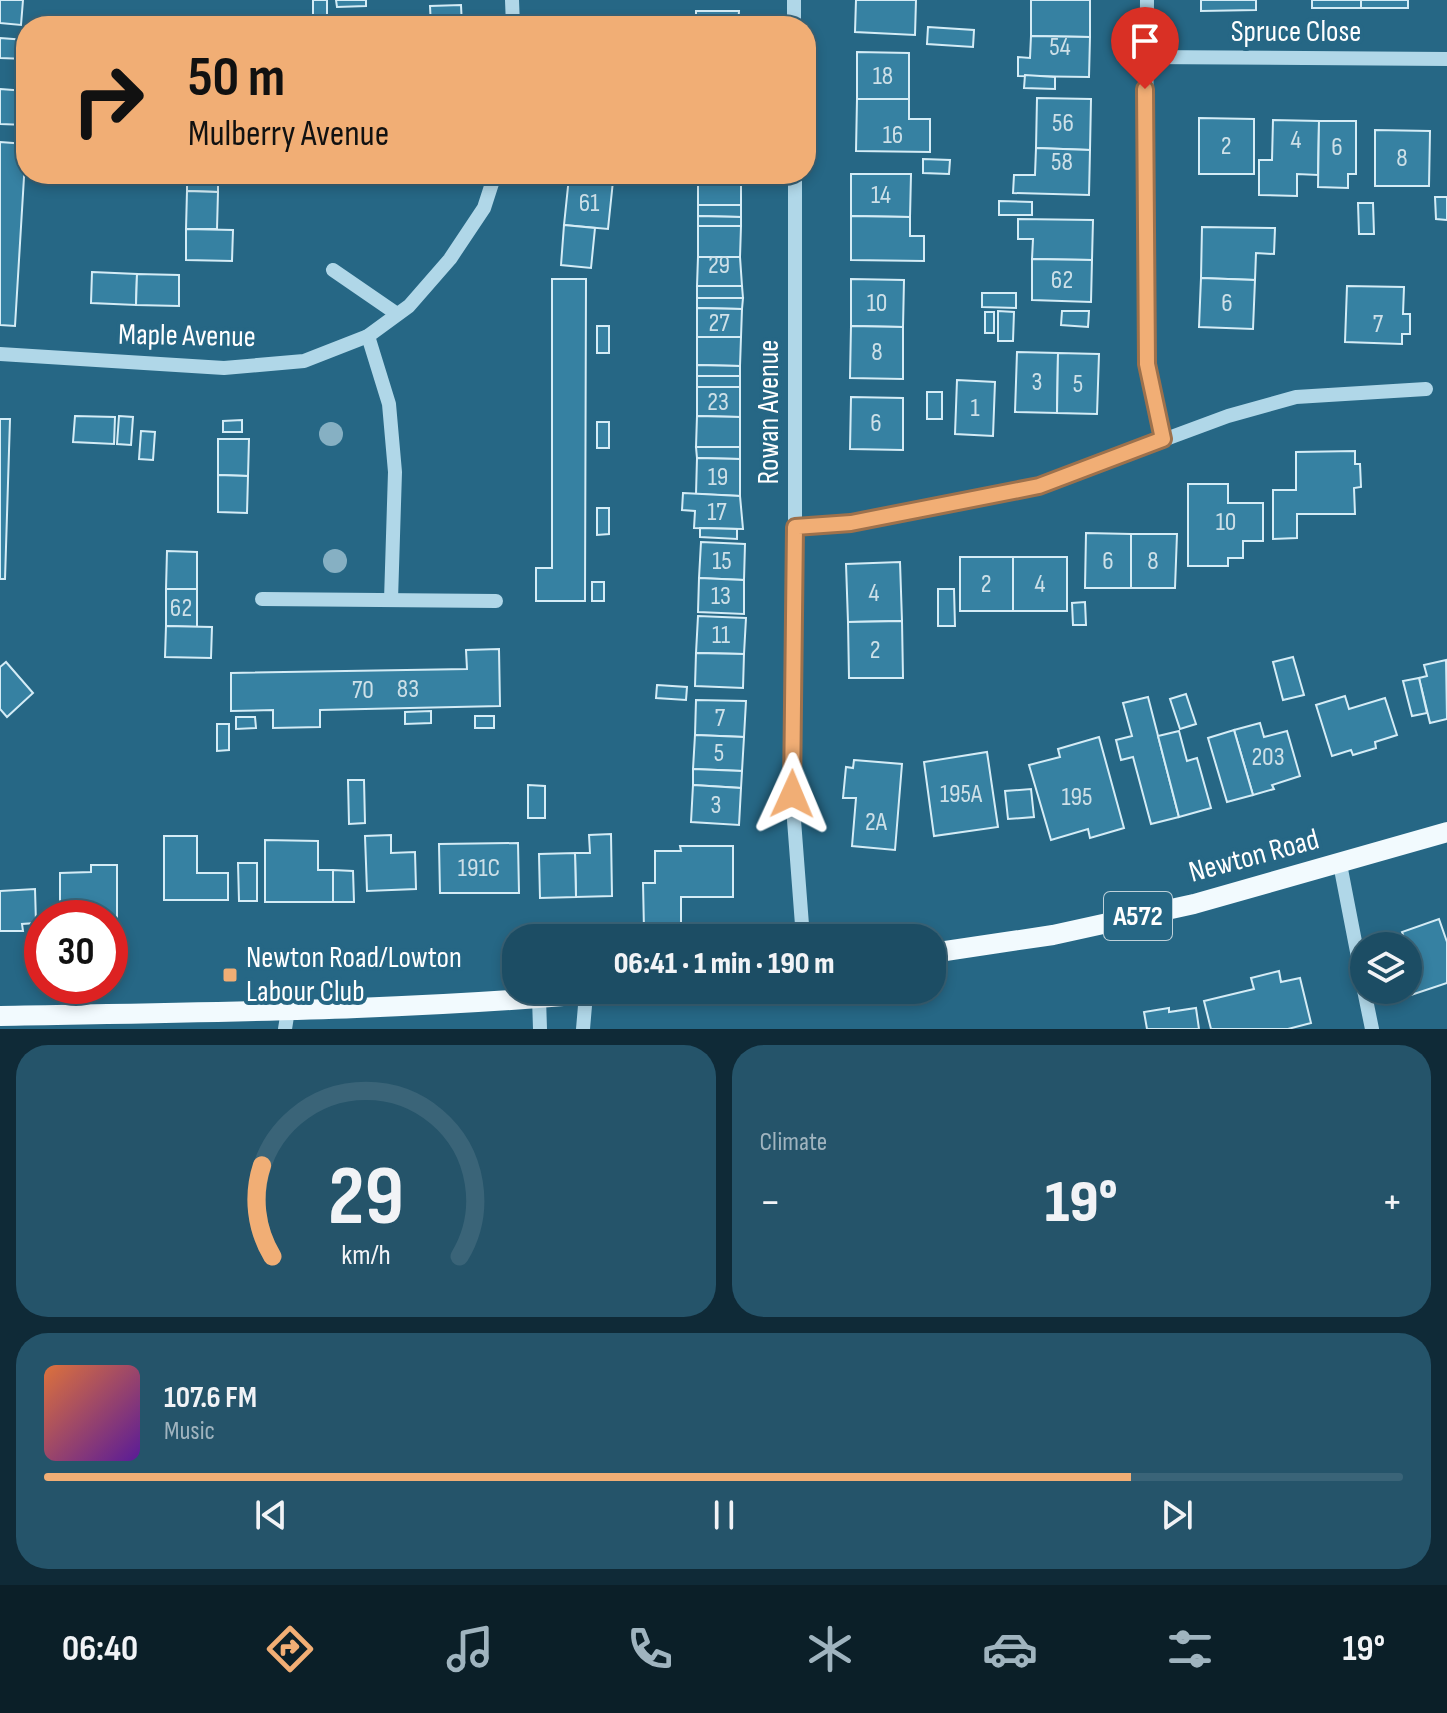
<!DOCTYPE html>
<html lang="en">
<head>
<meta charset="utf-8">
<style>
	:root { --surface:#1c4d64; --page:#25546a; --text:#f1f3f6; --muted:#a0b4bf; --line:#3a6478; --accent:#f1ae75 }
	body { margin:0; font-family:"Sofia Sans Condensed",sans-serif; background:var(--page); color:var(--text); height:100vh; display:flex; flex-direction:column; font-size:30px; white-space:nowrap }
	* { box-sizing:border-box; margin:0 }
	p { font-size:26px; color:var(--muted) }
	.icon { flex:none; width:44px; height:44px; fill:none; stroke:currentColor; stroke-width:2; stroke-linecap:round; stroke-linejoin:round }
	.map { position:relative; height:1029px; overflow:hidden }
	.drawer { display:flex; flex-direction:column; gap:16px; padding:16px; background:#0f2a37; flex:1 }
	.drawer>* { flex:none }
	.hud { position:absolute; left:16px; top:16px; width:800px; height:168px; border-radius:32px; box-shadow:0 4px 12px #0003,0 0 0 2px var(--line); background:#f1ae75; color:#111; overflow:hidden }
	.tools { position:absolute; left:1350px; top:932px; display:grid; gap:16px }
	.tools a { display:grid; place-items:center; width:72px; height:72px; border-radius:50%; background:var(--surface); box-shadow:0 4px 12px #0003,0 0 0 2px var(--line); font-size:40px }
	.speed { position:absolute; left:24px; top:900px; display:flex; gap:16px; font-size:40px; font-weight:700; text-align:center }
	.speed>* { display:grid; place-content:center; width:104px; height:104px; border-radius:50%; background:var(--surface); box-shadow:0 4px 12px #0003,0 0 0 2px var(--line); line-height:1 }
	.speed .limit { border:12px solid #d22; background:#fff; color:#111 }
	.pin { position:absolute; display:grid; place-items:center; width:68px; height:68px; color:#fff; margin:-82px -34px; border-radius:50% 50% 50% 0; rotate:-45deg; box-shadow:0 0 8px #0007 }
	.pin .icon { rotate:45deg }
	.me { position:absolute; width:88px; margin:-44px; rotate:1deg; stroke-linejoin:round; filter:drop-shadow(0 0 6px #0008) }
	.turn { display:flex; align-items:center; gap:28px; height:168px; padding:0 40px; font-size:36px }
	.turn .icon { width:104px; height:104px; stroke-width:2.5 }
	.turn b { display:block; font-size:56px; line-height:68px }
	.big { font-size:60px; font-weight:800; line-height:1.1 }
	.drawer .tile { flex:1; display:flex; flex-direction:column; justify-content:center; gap:12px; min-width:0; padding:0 28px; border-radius:32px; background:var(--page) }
	.drawer .dial { align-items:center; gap:0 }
	.dial svg { height:208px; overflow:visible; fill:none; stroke:var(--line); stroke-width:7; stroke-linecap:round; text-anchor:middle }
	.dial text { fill:var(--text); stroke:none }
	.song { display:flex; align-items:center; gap:24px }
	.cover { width:96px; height:96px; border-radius:12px; background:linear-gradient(135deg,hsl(20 70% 55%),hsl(270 70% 35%)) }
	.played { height:8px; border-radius:4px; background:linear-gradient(90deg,var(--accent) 80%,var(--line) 80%) }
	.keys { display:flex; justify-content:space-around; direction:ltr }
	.heat { display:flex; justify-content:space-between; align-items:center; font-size:44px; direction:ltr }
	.drawer .tiles { flex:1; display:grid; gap:16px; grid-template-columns:1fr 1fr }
	.tile:last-child { grid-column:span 2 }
	.trip { position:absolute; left:502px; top:924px; width:444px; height:80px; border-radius:32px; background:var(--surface); box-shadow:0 4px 12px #0003,0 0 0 2px var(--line); font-weight:800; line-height:80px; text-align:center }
	.menu { display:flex; height:128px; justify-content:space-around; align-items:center; background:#0b1f28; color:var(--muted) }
	.menu .icon { width:56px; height:56px }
	.menu .selected { color:var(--accent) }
	.menu b { font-size:36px; color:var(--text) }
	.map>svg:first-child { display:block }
	.building { fill:#3681a2; stroke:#d4ecf6; stroke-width:2 }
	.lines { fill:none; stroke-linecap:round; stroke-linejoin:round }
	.minor { stroke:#b0d7e8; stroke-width:14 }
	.major { stroke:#f2fafe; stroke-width:20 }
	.tree { fill:#86b0c3 }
	.route-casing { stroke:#9d714c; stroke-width:20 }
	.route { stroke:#f1ae75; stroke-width:14 }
	.poi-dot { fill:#f1ae75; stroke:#266785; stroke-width:3 }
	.labels { text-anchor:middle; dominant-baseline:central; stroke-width:8; stroke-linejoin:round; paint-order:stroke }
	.number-label { font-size:26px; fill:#cde0e8 }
	.shield { fill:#266785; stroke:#bed1da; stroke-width:2 }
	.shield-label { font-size:28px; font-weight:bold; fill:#fff }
	.street-label { font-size:30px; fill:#fff; stroke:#266785 }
	.poi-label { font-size:30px; fill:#fff; stroke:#266785; text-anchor:start }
</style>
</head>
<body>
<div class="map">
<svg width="1447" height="1029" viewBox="0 0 1447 1029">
	<rect width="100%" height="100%" fill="#266785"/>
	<!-- building -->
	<g class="building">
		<polygon points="0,0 23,0 21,25 0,23"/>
		<rect x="313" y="0" width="14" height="19"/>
		<polygon points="336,0 366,0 366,6 337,7"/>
		<polygon points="856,0 916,0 915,35 855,32"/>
		<polygon points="1031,0 1090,0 1090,37 1031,36"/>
		<polygon points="1201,0 1256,0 1256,10 1201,11"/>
		<rect x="1312" y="0" width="49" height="8"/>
		<rect x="1361" y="0" width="47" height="8"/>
		<polygon points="461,5 462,26 431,26 430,6"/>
		<polygon points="696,11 739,11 738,26 696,26"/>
		<polygon points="928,27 974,30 973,47 927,44"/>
		<polygon points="1031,36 1090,37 1089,77 1018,76 1018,57 1030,58"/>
		<polygon points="0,38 26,40 26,59 0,58"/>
		<polygon points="857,52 909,53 909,99 857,99"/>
		<polygon points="1025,75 1055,77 1055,89 1024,88"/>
		<polygon points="0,89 26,91 26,125 0,124"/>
		<polygon points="1037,98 1091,99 1090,150 1036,148"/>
		<polygon points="857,99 909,99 909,119 930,119 930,152 856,151"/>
		<polygon points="1199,118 1254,119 1254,174 1199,174"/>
		<polygon points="1273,120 1319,121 1318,175 1297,174 1297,196 1259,195 1259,160 1272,160"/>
		<polygon points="1319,121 1356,121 1356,174 1348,174 1348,188 1318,187"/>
		<polygon points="1375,130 1430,131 1429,186 1375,186"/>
		<polygon points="0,142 26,144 15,326 0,325"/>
		<polygon points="1036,148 1090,150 1089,195 1013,193 1014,175 1035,175"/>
		<polygon points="923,159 950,160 949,174 923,173"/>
		<polygon points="187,174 218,174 218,192 187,191"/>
		<polygon points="851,174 911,174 910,217 851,216"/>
		<polygon points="698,175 741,176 741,205 698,205"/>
		<polygon points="569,177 613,181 608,229 564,225"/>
		<polygon points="187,191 218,192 217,229 186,229"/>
		<polygon points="1435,197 1447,197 1447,220 1436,219"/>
		<polygon points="999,201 1032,202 1032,215 999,215"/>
		<polygon points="1358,203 1373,203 1374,234 1359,234"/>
		<polygon points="698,205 741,205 741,217 698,216"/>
		<polygon points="698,216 741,217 741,226 698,226"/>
		<polygon points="851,216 910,217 910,236 924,236 924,261 851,260"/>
		<polygon points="1018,219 1093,220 1092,260 1032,259 1033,239 1018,239"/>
		<polygon points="564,225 595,228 591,268 561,265"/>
		<polygon points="698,226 741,226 740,257 698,257"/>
		<polygon points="1202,227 1275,228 1274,254 1256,253 1255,280 1201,278"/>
		<polygon points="186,229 233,230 232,261 186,260"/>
		<polygon points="698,257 740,257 742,286 697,286"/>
		<polygon points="1032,259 1092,260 1091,302 1032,300"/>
		<polygon points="92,272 137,274 136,305 91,303"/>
		<polygon points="137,274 179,275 179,306 136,305"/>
		<polygon points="1201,278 1255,280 1253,329 1199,327"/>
		<polygon points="552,279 586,279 585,601 536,601 536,568 552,568"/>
		<polygon points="851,279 904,280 903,327 851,326"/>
		<polygon points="697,286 742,286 743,298 697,298"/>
		<polygon points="1347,286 1404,287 1403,314 1410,314 1410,334 1402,334 1402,344 1345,342"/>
		<polygon points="982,293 1016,293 1016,308 982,307"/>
		<polygon points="697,298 743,298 742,309 697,308"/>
		<polygon points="697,308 742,309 741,337 697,337"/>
		<polygon points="998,311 1014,312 1013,341 998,341"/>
		<polygon points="1062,311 1089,311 1088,327 1061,325"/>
		<rect x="985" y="312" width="9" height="21"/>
		<rect x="597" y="326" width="12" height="27"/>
		<polygon points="851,326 903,327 903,379 850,378"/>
		<polygon points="697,337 741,337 740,366 697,365"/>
		<polygon points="1017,352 1058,353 1057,413 1015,412"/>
		<polygon points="1058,353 1099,354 1097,414 1057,413"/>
		<polygon points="697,365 740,366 740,376 697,376"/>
		<rect x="697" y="376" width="43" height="11"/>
		<polygon points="957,380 995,382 993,436 955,434"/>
		<polygon points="697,387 740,387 740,417 697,416"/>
		<rect x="927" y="392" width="15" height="27"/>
		<polygon points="851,397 903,398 903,450 850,449"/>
		<polygon points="75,416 115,417 114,444 73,442"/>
		<polygon points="119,416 133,417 131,445 117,444"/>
		<polygon points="697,416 740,417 740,447 696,447"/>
		<polygon points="0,419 10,419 5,579 0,579"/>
		<polygon points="242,420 242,432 223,432 223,421"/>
		<rect x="597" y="422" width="12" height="26"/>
		<polygon points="141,431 155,432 153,460 139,459"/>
		<polygon points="218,439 249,439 248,476 218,475"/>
		<polygon points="696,447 740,447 740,459 697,458"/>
		<polygon points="1355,451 1355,464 1360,464 1361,487 1354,488 1355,514 1297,514 1297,538 1273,539 1273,490 1296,490 1296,452"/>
		<polygon points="697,458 740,459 740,496 696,494"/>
		<polygon points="218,475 248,476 247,513 218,512"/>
		<polygon points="1188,484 1228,484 1228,503 1263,503 1263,541 1243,541 1243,558 1228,558 1228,566 1188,566"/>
		<polygon points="683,493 740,496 743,529 694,528 695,511 682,510"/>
		<polygon points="597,508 609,508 609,534 597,535"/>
		<polygon points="700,528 737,529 737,539 700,537"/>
		<polygon points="1086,533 1131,534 1131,588 1085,588"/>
		<polygon points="1131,534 1177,534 1175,588 1131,588"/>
		<polygon points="701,542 745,544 744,580 699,578"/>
		<polygon points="167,551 197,552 197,589 166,589"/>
		<rect x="960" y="557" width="53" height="54"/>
		<rect x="1013" y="557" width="54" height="54"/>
		<polygon points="900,562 902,621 848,622 846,564"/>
		<polygon points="699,578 744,580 744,614 698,612"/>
		<rect x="592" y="582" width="12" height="19"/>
		<polygon points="166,589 197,589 197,627 166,626"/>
		<polygon points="938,589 954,589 955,626 938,626"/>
		<polygon points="1085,602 1086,625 1073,625 1072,603"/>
		<polygon points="698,616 746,618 744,654 696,653"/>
		<polygon points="902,621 903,678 849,678 848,622"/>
		<polygon points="166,626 212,627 211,658 165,657"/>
		<polygon points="499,649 500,706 320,710 320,727 273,728 273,710 231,711 231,673 467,669 466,650"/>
		<polygon points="696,653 744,654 743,688 695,686"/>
		<polygon points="1293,657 1304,695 1283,700 1273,662"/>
		<polygon points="1446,660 1447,719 1430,723 1419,678 1427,676 1424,665"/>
		<polygon points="6,662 33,693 7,717 0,709 0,667"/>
		<polygon points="1419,678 1427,713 1412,716 1403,681"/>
		<polygon points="657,685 687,687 686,700 656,698"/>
		<polygon points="1186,694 1196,724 1180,729 1170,699"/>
		<polygon points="1345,696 1349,709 1385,698 1397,735 1375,742 1376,748 1353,755 1351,750 1332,756 1316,705"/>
		<polygon points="1148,697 1179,817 1151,824 1133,757 1121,760 1116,740 1132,736 1123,703"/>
		<polygon points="696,700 746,701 744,737 695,735"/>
		<polygon points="431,711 431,723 405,724 405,712"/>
		<rect x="475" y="716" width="19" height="12"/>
		<polygon points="236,717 255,717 256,728 236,729"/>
		<polygon points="1260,723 1264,737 1287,731 1300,776 1272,785 1274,789 1253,795 1234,730"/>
		<polygon points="217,724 229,724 229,750 217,751"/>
		<polygon points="1234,730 1253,795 1227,802 1208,738"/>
		<polygon points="1179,731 1187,761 1197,758 1211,808 1179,817 1158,736"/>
		<polygon points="695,735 744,737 742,771 693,769"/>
		<polygon points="1099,737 1124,828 1090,838 1088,829 1051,840 1029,765 1060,757 1058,749"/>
		<polygon points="987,752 998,827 934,836 924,762"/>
		<polygon points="854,760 902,764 895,850 852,846 856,798 843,798 846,767 853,768"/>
		<polygon points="693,769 742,771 741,788 693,785"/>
		<polygon points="348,780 364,780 365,823 349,824"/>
		<polygon points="528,785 545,786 545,818 528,818"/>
		<polygon points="693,785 741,788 739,825 691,822"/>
		<polygon points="1031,789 1034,817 1008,819 1005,791"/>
		<polygon points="611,834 612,896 576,897 575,853 590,853 589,835"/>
		<polygon points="391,835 391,853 415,852 416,889 367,891 365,836"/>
		<polygon points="164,836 197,836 197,873 228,873 228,900 164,900"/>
		<polygon points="265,840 318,841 318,870 333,870 333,902 265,902"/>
		<polygon points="518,843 519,893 440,893 439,844"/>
		<polygon points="680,846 733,846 733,897 681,897 681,930 644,930 643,883 655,883 655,851 681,851"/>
		<polygon points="575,853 576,897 540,898 539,854"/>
		<polygon points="238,863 257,863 257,901 239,901"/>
		<polygon points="91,865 117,865 117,925 110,925 110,918 60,918 60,873 91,872"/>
		<polygon points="333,870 353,871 354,902 333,902"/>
		<polygon points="35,889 36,923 22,924 23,931 0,931 0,891"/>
		<polygon points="1439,919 1447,942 1447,983 1411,995 1408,987 1408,946 1397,946 1406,942 1402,932"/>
		<polygon points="1279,971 1281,982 1300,978 1311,1023 1288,1029 1211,1029 1204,1001 1254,989 1251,978"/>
		<polygon points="1169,1008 1169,1012 1196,1008 1199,1029 1147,1029 1144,1012"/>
	</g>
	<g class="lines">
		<!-- minor -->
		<g class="minor">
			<polyline points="512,0 513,26"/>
			<polyline points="794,0 794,26"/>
			<polyline points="1147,0 1145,311 1147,364 1163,439"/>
			<polyline points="1145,57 1447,59"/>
			<polyline points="795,174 795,527 792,794 803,938"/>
			<polyline points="333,270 397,314"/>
			<polyline points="368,336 389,404 395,472 391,600"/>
			<polyline points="0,354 224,368 304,361 368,336 409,306 450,259 484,208 495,174"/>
			<polyline points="795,527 851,523 1039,486 1228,416 1296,397 1426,389"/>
			<polyline points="262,599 496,601"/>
			<polyline points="1340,864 1364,988"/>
			<polyline points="1364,990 1372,1029"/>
			<polyline points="539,998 540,1029"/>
			<polyline points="285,1029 288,1010"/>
			<polyline points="583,1029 586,994"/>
		</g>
		<!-- major -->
		<g class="major">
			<polyline points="932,953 1053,935 1194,904 1447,832"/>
			<path d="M0 1016C210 1012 421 1011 630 990"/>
		</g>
	</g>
	<!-- trees -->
	<g class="tree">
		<circle cx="331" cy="434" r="12"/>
		<circle cx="335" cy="561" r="12"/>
	</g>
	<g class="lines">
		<!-- route casing -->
		<g class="route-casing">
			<polyline id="route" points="792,794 795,527 851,523 1039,486 1163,439 1147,364 1145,89"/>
		</g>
		<!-- route -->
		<use href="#route" class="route"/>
	</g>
	<!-- markers -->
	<rect class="poi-dot" x="222" y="967" width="16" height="16" rx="4"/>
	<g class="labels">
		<!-- number labels -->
		<g class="number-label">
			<text x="1060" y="47">54</text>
			<text x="883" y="76">18</text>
			<text x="1063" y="123">56</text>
			<text x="893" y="135">16</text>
			<text x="1296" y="140">4</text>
			<text x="1226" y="146">2</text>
			<text x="1337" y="147">6</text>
			<text x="1402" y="158">8</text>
			<text x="1062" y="162">58</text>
			<text x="881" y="195">14</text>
			<text x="589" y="203">61</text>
			<text x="719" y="265">29</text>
			<text x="1062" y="280">62</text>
			<text x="877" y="303">10</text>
			<text x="1227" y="303">6</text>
			<text x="719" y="323">27</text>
			<text x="1378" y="324">7</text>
			<text x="877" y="352">8</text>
			<text x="1037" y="382">3</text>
			<text x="1078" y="384">5</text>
			<text x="718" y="402">23</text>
			<text x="975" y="408">1</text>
			<text x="876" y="423">6</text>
			<text x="718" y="477">19</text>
			<text x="717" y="512">17</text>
			<text x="1226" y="522">10</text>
			<text x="722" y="561">15</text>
			<text x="1108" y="561">6</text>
			<text x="1153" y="561">8</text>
			<text x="986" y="584">2</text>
			<text x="1040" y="584">4</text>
			<text x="874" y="593">4</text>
			<text x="721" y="596">13</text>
			<text x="181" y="608">62</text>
			<text x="721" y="635">11</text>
			<text x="875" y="650">2</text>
			<text x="408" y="689">83</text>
			<text x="363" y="690">70</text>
			<text x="720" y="718">7</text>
			<text x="719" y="753">5</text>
			<text x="1268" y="757">203</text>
			<text x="961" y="794">195A</text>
			<text x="1077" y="797">195</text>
			<text x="716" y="805">3</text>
			<text x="876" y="822">2A</text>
			<text x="479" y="868">191C</text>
		</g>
		<!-- shield labels -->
		<rect class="shield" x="1104" y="892" width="68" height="48" rx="6"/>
		<g class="shield-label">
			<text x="1138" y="916">A572</text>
		</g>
		<!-- street labels -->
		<g class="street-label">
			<text x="1296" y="32">Spruce Close</text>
			<text transform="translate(187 336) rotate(1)">Maple Avenue</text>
			<text transform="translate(769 412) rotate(-90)">Rowan Avenue</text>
			<text transform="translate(1254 856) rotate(-15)">Newton Road</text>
		</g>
		<!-- poi labels -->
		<g class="poi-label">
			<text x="246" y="958">Newton Road/Lowton<tspan x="246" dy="34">Labour Club</tspan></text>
		</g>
	</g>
</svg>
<div class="tools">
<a><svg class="icon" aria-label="layers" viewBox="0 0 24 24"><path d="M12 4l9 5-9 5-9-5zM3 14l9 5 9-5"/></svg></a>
</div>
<div class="speed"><div class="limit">30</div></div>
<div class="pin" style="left:1145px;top:89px;background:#d93025"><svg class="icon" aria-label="arrive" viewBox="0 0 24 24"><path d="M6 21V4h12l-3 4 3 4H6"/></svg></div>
<svg class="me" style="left:792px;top:794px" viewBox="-20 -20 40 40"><path d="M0-17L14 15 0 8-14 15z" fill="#f1ae75" stroke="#fff" stroke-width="4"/></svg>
<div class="trip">06:41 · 1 min · 190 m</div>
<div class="hud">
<div class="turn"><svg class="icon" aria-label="right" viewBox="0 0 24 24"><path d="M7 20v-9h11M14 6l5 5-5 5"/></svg><div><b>50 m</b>Mulberry Avenue</div></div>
</div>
</div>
<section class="drawer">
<div class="tiles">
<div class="tile dial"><svg viewBox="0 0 100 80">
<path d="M14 69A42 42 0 1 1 86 69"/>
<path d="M14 69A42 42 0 0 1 10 34" stroke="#f1ae75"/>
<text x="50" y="56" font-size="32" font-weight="700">29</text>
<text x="50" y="72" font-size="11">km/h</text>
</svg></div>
<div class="tile"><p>Climate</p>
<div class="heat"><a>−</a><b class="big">19°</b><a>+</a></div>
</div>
<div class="tile">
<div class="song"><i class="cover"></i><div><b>107.6 FM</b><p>Music</p></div></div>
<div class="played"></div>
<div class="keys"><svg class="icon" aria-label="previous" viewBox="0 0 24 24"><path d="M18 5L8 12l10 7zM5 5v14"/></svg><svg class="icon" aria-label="pause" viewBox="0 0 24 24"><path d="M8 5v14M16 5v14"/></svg><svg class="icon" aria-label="next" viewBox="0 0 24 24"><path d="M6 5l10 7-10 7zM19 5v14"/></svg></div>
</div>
</div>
</section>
<nav class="menu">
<b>06:40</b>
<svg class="icon selected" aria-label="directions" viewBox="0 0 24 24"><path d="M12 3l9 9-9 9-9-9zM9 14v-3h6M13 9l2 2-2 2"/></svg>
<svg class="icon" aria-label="music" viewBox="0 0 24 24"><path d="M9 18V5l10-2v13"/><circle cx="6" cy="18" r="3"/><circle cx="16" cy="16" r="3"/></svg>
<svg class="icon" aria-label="phone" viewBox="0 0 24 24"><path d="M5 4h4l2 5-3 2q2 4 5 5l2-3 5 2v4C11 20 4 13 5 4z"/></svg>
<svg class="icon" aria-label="climate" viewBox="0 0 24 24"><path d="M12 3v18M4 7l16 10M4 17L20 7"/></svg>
<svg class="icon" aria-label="car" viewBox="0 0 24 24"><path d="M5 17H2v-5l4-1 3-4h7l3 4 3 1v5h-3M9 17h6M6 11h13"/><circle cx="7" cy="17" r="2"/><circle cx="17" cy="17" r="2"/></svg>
<svg class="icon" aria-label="filters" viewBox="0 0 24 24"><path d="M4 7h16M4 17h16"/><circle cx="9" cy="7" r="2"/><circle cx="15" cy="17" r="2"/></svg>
<b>19°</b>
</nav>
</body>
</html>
